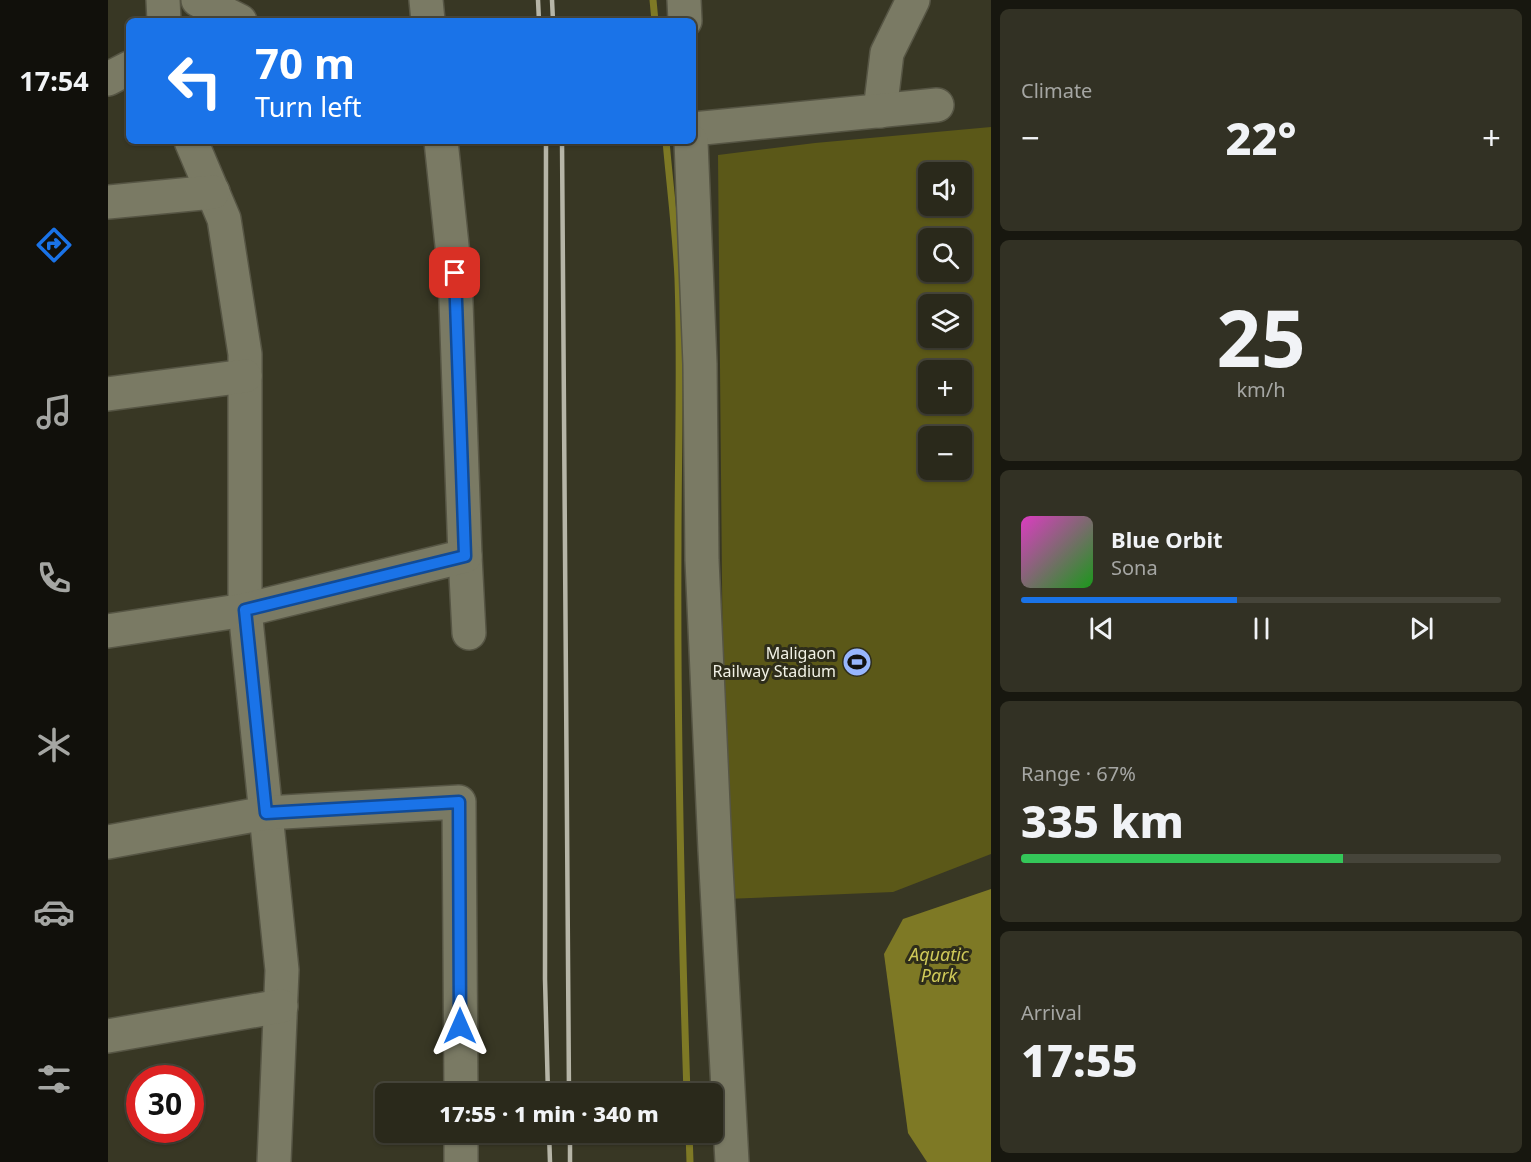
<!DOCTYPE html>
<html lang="en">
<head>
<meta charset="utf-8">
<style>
	:root { --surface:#2a291b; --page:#323124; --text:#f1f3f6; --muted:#a5a6a3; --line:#46453a; --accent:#1a73e8 }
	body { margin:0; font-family:"Noto Sans",sans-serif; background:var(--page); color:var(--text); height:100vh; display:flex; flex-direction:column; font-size:22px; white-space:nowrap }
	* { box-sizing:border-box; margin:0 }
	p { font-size:20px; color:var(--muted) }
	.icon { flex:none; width:33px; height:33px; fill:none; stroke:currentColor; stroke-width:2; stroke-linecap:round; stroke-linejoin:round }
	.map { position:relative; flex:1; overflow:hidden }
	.details { display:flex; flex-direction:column; gap:9px; padding:9px; background:#17170f; width:540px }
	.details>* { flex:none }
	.banner { position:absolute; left:18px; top:18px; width:570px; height:126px; border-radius:9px; box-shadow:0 2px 4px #0004,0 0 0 2px var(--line); background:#1a73e8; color:#fff; overflow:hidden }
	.tools { position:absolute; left:810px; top:162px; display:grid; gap:12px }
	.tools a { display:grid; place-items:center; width:54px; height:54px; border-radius:9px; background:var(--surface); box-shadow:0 2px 4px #0004,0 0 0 2px var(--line); font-size:30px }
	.speed { position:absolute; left:18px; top:1065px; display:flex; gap:12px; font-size:30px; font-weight:700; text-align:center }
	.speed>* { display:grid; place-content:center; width:78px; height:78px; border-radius:50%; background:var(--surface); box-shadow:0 2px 4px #0004,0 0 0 2px var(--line); line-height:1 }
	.speed .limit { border:9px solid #d22; background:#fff; color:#111 }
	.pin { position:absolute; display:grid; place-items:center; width:51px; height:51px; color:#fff; margin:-26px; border-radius:12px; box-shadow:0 3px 9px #0006 }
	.me { position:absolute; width:66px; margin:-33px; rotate:0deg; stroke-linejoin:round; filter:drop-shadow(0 0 4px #0008) }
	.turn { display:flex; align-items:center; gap:21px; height:126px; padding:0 30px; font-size:27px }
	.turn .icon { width:78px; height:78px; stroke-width:2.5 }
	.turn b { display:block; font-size:42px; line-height:51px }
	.big { font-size:45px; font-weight:800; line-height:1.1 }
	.details .widget { flex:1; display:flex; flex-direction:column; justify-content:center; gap:9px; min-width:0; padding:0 21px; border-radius:9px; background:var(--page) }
	.details .dial { align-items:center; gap:0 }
	.dial b { font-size:78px; line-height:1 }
	.song { display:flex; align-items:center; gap:18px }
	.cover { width:72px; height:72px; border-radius:9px; background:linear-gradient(135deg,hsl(310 70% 55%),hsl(120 70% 35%)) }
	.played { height:6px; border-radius:3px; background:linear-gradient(90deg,var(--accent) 45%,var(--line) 45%) }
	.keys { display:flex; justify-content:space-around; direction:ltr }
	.heat { display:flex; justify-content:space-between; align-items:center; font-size:33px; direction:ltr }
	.charge { height:9px; border-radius:4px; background:linear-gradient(90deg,#34c759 67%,var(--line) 0) }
	.trip { position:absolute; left:267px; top:1083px; width:348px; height:60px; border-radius:9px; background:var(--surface); box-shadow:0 2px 4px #0004,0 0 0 2px var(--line); font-weight:800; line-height:60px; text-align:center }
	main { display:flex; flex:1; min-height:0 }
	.tab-bar { display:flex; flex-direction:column; width:108px; justify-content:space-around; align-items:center; background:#11100b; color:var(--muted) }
	.tab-bar .icon { width:42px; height:42px }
	.tab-bar .active { color:var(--accent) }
	.tab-bar b { font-size:27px; color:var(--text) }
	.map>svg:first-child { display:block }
	.green { fill:#5b5818; fill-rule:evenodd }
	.water { fill:#7e7925 }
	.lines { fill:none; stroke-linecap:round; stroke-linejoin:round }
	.stream { stroke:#7e7925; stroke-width:7 }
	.minor-casing { stroke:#565544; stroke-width:36 }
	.minor { stroke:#7a7a64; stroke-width:33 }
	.rail { stroke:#b6b5a7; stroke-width:4.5 }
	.route-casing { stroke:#114b97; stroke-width:15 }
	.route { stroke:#1a73e8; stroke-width:10 }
	.labels { text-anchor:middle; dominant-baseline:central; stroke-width:6; stroke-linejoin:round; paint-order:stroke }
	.poi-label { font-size:16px; fill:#f1f1e5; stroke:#2e2d1a; text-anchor:end }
	.water-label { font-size:18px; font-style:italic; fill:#cfc959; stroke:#2e2d1a }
</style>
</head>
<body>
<main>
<nav class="tab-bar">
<b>17:54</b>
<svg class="icon active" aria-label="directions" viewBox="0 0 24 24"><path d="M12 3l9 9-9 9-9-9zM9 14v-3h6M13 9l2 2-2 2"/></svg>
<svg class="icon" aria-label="music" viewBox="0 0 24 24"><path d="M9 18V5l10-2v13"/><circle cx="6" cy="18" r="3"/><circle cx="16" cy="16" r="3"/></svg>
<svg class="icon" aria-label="phone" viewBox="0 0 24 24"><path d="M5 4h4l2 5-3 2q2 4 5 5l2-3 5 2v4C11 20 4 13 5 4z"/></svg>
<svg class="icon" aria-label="climate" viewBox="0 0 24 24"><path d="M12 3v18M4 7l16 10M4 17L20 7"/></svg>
<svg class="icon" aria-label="car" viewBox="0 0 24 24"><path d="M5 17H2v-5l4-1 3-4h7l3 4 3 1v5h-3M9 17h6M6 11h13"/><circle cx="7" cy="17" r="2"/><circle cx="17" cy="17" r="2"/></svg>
<svg class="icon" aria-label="filters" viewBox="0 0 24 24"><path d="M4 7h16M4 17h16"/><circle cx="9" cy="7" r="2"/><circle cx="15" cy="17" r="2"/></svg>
</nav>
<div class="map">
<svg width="883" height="1162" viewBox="0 0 883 1162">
	<rect width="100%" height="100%" fill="#383724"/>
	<!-- green -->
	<path class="green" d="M883 127V854L785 892 617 899 610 155 707 143ZM820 172H854V206H820ZM820 238H854V272H820ZM820 304H854V338H820ZM820 370H854V404H820ZM820 436H854V470H820Z"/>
	<!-- water -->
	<polygon class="water" points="883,889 883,1162 819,1162 800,1133 776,954 795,919"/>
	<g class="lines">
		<!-- stream -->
		<g class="stream">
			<polyline points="545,0 547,21"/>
			<path d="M558 141C562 187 568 233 570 279 573 367 570 455 570 543 569 726 573 910 579 1094"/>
			<polyline points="581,1132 582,1162"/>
		</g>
		<!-- minor casing -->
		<g class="minor-casing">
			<g id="minor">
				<polyline points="55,0 56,21"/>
				<polyline points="90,0 132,21"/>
				<polyline points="318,0 320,21"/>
				<polyline points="576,0 577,21"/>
				<polyline points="0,79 21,68"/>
				<polyline points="772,111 779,53 805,0"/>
				<polyline points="585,129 829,105"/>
				<polyline points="83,141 116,219 137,354 137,610 174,970 166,1162"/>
				<polyline points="333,141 347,274 357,556 361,633"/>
				<polyline points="583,141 592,364 594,560 607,850 624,1162"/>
				<polyline points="0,202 105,192"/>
				<polyline points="0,394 137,376"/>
				<polyline points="0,631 137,610 357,556"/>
				<polyline points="0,842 158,813 351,802 353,1094"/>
				<polyline points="0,1036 173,1006"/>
				<polyline points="353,1132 353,1162"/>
			</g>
		</g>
		<!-- minor -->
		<use href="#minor" class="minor"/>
		<!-- rail -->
		<g class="rail">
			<polyline points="430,0 431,21"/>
			<polyline points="444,0 445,21"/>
			<polyline points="438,141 437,979 440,1094"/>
			<polyline points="454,141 461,1094"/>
			<polyline points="441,1132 442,1162"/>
			<polyline points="462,1132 462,1162"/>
		</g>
	</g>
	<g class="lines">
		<!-- route casing -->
		<g class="route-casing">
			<polyline id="route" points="347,273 357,556 137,610 158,813 351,802 352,1026"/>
		</g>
		<!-- route -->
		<use href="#route" class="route"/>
	</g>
	<!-- icons -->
	<defs>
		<g id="stadium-disc" transform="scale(1.5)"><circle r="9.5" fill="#97b6fd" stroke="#2e2d1a"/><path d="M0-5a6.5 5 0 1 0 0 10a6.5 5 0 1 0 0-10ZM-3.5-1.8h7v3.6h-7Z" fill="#111"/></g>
	</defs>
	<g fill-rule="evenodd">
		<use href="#stadium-disc" x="749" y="662"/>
	</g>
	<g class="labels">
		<!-- poi labels -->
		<g class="poi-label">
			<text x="728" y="653">Maligaon<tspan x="728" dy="18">Railway Stadium</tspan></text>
		</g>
		<!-- water labels -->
		<g class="water-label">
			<text x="831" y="954">Aquatic<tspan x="831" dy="21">Park</tspan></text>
		</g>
	</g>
</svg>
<div class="tools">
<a><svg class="icon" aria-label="sound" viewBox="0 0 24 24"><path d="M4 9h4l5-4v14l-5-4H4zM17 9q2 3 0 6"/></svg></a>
<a><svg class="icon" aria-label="search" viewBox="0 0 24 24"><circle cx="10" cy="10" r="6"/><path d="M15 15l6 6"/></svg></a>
<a><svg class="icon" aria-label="layers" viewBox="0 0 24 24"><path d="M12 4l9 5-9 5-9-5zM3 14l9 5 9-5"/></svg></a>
<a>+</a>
<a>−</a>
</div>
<div class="speed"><div class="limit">30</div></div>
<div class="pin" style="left:347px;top:273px;background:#d93025"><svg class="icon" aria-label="arrive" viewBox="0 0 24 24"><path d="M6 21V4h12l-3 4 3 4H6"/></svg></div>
<svg class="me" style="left:352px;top:1026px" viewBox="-20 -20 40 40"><path d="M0-17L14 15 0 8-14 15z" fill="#1a73e8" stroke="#fff" stroke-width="4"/></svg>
<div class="trip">17:55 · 1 min · 340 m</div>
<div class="banner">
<div class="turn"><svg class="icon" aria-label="left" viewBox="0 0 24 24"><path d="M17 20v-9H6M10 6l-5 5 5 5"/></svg><div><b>70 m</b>Turn left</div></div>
</div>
</div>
<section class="details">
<div class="widget"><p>Climate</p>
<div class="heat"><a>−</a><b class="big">22°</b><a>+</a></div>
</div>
<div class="widget dial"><b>25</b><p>km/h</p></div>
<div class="widget">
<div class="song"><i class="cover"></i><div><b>Blue Orbit</b><p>Sona</p></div></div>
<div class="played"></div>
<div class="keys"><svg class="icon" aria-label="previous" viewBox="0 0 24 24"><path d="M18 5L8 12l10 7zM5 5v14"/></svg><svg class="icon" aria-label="pause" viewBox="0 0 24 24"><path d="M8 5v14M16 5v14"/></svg><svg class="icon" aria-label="next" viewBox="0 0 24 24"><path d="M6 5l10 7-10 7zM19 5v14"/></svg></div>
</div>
<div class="widget"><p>Range · 67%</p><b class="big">335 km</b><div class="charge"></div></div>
<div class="widget"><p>Arrival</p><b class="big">17:55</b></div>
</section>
</main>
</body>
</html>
